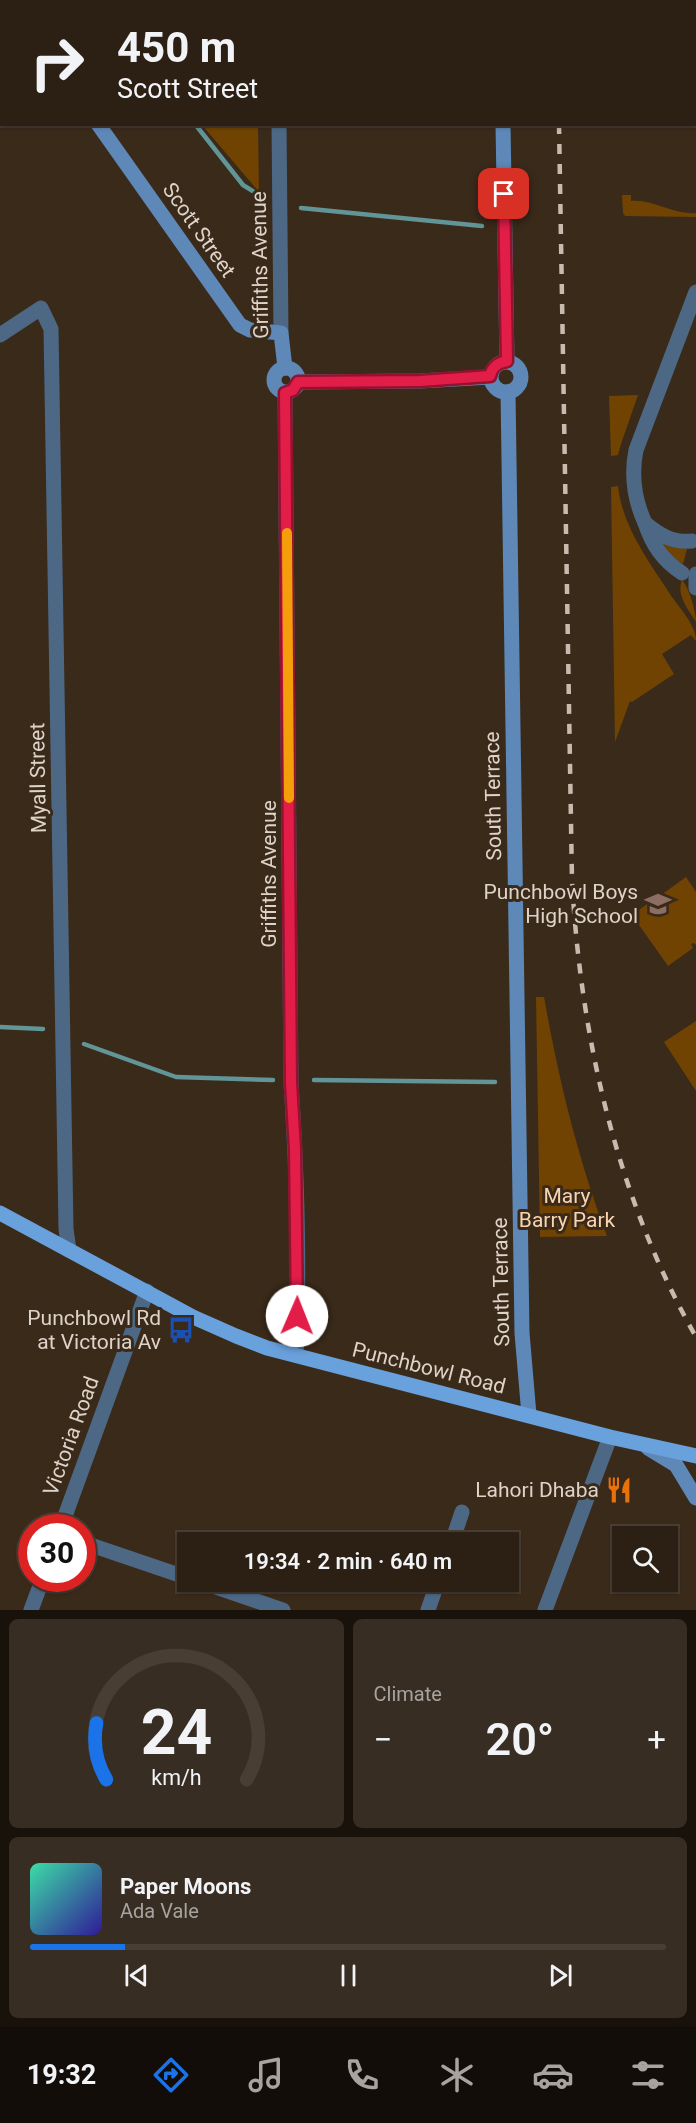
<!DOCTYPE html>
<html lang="en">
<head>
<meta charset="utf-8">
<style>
	:root { --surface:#2c2014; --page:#382d22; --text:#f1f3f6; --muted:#a6a3a0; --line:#483e34; --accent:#1a73e8 }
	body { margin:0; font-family:Roboto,sans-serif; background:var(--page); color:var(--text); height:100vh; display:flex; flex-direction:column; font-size:22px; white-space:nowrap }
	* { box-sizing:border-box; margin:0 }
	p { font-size:20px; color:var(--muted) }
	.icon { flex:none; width:33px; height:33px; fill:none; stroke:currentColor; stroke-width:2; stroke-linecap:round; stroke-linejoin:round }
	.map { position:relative; height:1610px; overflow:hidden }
	.panel { display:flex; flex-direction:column; gap:9px; padding:9px; background:#18120b; flex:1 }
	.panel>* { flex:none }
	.guide { position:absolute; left:0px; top:0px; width:696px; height:126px; box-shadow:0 2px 4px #0004,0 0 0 2px var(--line); background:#2c2014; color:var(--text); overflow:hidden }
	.controls { position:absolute; left:612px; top:1526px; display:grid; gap:12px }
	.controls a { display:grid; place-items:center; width:66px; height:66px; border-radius:0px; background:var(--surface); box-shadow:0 2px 4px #0004,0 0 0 2px var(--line); font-size:30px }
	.speed { position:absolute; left:18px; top:1514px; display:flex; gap:12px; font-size:30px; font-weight:700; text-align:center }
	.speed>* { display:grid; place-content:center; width:78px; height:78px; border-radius:50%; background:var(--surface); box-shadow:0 2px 4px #0004,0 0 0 2px var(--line); line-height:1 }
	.speed .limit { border:9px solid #d22; background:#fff; color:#111 }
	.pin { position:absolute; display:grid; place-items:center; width:51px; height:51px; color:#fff; margin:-26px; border-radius:12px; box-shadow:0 3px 9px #0006 }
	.me { position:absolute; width:66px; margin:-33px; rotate:1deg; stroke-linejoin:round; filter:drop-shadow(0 0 4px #0008) }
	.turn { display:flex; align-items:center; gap:21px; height:126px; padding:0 18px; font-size:27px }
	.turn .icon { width:78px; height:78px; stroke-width:2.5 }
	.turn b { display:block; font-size:42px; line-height:51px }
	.big { font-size:45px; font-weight:600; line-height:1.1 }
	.panel .widget { flex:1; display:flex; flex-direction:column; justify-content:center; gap:9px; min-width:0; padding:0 21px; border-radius:9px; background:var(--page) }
	.panel .dial { align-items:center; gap:0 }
	.dial svg { height:156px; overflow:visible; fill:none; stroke:var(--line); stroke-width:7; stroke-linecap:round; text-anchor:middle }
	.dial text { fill:var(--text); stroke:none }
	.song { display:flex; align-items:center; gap:18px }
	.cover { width:72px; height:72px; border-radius:9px; background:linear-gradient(135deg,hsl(160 70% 55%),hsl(250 70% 35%)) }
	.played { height:6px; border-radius:3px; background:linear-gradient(90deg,var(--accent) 15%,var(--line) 15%) }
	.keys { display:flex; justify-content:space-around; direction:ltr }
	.heat { display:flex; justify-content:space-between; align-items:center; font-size:33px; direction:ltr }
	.panel .tiles { flex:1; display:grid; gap:9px; grid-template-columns:1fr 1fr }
	.widget:last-child { grid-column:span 2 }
	.trip { position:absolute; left:177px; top:1532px; width:342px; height:60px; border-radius:0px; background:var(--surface); box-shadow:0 2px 4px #0004,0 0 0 2px var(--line); font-weight:600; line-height:60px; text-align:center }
	.tab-bar { display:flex; height:96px; justify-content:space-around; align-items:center; background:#120d08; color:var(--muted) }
	.tab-bar .icon { width:42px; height:42px }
	.tab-bar .active { color:var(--accent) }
	.tab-bar b { font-size:27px; color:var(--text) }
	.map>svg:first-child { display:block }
	.green { fill:#704302 }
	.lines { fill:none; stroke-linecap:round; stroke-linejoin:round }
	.stream { stroke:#619597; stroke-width:4.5 }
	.street { stroke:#4d6885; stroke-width:15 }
	.secondary { stroke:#5d88b7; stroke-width:15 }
	.primary { stroke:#69a1dd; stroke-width:15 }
	.rail { stroke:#c7bbb0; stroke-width:4.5; stroke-dasharray:10 10; stroke-linecap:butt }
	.route-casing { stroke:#92132f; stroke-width:15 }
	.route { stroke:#e11d48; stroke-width:10 }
	.slow { stroke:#f59e0b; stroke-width:10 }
	.labels { text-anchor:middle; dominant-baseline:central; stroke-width:6; stroke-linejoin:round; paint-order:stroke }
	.street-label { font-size:21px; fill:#ded3c9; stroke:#3a2a1a }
	.poi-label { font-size:21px; fill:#ded3c9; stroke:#3a2a1a; text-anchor:end }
	.park-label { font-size:21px; fill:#f8d4b0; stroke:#3a2a1a }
</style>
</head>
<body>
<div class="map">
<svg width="696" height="1610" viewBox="0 0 696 1610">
	<rect width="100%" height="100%" fill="#3a2a1a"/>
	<!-- green -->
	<g class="green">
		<polygon points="202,125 258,125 259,192"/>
		<path d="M622 195H631V201C654 199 673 215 696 213V217L625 216 623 213Z"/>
		<polygon points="638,395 621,444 618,455 611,456 609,396"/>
		<path d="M618 486C622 526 649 562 670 594 679 608 696 624 696 641L691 635 662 654 674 674 632 702 630 701 615 742 611 487Z"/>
		<polygon points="662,543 687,549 683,564 674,560"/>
		<path d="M682 580C689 587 696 612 696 622 688 609 676 595 682 580Z"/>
		<polygon points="686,877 696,892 696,945 694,943 691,944 693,948 668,966 632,915 657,897 660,901 663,899 661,895"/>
		<path d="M536 997H544C559 1081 577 1155 607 1236L540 1237Z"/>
		<polygon points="696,1021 696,1091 664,1042"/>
	</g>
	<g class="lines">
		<!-- stream -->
		<g class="stream">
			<polyline points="195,124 243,185 259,195"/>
			<polyline points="301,208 482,226"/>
			<polyline points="0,1027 43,1029"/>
			<polyline points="84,1044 176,1077 273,1080"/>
			<polyline points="314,1080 495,1082"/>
		</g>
		<!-- street -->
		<g class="street">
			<polyline points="276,0 276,2"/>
			<polyline points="0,28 2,27"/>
			<polyline points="279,124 281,333"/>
			<polyline points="0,335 41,308 51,329 66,1229 69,1250"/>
			<path d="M285 393 291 1083C297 1174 300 1265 296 1355"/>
			<path d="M645 523C634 499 631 475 636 450L696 292"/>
			<path d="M682 573C662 560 652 544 645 523 660 535 672 543 692 541"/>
			<polyline points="696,574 696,588"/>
			<polyline points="61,1527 147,1291"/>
			<polyline points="82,1542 188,1578"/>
			<polyline points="452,1542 462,1512"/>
			<polyline points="198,1581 283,1610"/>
			<polyline points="31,1610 43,1578"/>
			<polyline points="428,1610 438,1581"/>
			<polyline points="545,1610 610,1437"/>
		</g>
		<!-- secondary -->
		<g class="secondary">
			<polyline points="10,0 11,2"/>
			<polyline points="500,0 500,2"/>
			<polyline points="98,124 240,325 250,330 281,333 285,368"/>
			<polyline points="503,124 507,361"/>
			<circle cx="506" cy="377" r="15"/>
			<circle cx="286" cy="380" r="12"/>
			<polyline points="298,382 420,381 490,377"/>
			<polyline points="508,392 522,1333 529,1415"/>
			<polyline points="648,1448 676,1465 696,1498"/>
		</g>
		<!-- primary -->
		<polyline class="primary" points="0,1213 193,1317 236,1336 267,1348 610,1437 696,1456"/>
		<!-- rail -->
		<g class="rail">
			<polyline points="566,0 566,2"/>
			<path d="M559 124 572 881C581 1040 617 1198 696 1337"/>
		</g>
	</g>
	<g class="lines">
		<!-- route casing -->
		<g class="route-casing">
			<path id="route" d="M297 1316 295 1149 291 1083 285 393 293 390 298 382 420 381 490 376C492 367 497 363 507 361L504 194"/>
		</g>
		<!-- route -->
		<use href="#route" class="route"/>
		<!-- slow -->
		<polyline class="slow" points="287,533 289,798"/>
	</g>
	<!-- icons -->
	<defs>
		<g id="school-bare" transform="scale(2.07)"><path d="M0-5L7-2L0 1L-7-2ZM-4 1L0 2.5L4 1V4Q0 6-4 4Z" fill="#8d6e63" stroke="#3a2a1a" stroke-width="2.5" paint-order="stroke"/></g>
		<g id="bus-bare" transform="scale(2.07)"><path d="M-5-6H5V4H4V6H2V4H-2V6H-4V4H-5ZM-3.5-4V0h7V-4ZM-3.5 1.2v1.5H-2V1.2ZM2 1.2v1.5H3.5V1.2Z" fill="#1a4fb4" stroke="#3a2a1a" stroke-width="2.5" paint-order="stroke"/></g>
		<g id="restaurant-bare" transform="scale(2.07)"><path d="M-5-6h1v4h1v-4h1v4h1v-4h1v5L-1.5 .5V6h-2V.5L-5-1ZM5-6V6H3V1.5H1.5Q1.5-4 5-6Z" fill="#e8710a" stroke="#3a2a1a" stroke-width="2.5" paint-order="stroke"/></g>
	</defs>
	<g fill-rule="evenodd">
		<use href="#school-bare" x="658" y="904"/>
		<use href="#bus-bare" x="181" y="1330"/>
		<use href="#restaurant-bare" x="619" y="1490"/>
	</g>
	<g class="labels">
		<!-- street labels -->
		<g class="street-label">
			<text transform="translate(199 230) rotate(55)">Scott Street</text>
			<text transform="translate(260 265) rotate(-91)">Griffiths Avenue</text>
			<text transform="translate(38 778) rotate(-91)">Myall Street</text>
			<text transform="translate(493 796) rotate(-91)">South Terrace</text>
			<text transform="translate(269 874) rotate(-90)">Griffiths Avenue</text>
			<text transform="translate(501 1282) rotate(-91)">South Terrace</text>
			<text transform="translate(429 1368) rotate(14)">Punchbowl Road</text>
			<text transform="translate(71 1436) rotate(-70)">Victoria Road</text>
		</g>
		<!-- poi labels -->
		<g class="poi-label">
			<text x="638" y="892">Punchbowl Boys<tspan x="638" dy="24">High School</tspan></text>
			<text x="161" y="1318">Punchbowl Rd<tspan x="161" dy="24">at Victoria Av</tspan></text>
			<text x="599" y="1490">Lahori Dhaba</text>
		</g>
		<!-- park labels -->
		<g class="park-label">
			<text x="567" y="1196">Mary<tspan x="567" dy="24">Barry Park</tspan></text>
		</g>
	</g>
</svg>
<div class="controls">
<a><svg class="icon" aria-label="search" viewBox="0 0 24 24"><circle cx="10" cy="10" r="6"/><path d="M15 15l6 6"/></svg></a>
</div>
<div class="speed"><div class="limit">30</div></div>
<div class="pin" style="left:504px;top:194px;background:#d93025"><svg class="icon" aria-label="arrive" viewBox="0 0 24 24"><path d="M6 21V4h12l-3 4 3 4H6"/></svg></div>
<svg class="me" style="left:297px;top:1316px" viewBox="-20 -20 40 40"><circle r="19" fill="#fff"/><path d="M0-13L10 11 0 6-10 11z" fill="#e11d48"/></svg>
<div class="trip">19:34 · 2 min · 640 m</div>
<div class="guide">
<div class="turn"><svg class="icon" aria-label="right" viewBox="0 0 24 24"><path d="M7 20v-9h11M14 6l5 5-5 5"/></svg><div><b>450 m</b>Scott Street</div></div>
</div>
</div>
<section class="panel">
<div class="tiles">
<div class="widget dial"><svg viewBox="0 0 100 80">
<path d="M14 69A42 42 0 1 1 86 69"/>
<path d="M14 69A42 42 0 0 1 9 40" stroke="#1a73e8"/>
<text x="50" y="56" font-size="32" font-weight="700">24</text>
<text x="50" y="72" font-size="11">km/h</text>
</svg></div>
<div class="widget"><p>Climate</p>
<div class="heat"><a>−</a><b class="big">20°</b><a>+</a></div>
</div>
<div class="widget">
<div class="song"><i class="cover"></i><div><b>Paper Moons</b><p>Ada Vale</p></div></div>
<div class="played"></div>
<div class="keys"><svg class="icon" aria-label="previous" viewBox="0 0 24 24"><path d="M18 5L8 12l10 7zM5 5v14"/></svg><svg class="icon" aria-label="pause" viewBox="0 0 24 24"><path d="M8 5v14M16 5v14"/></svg><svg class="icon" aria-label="next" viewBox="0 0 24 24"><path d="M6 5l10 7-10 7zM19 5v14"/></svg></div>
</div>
</div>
</section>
<nav class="tab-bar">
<b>19:32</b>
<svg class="icon active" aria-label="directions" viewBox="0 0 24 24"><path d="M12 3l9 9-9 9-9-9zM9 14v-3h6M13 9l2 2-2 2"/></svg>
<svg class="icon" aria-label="music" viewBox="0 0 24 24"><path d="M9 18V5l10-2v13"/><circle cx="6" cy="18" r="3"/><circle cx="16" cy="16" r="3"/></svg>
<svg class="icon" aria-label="phone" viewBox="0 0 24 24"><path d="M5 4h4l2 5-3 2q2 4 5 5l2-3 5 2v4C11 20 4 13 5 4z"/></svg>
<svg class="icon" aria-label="climate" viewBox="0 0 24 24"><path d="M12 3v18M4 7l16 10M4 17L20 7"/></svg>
<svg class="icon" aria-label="car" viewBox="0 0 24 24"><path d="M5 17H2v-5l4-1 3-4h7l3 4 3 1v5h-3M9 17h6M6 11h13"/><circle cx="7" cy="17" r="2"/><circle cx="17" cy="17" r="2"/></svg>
<svg class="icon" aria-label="filters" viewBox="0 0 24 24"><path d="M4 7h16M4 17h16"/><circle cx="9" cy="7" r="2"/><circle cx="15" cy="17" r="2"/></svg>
</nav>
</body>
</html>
